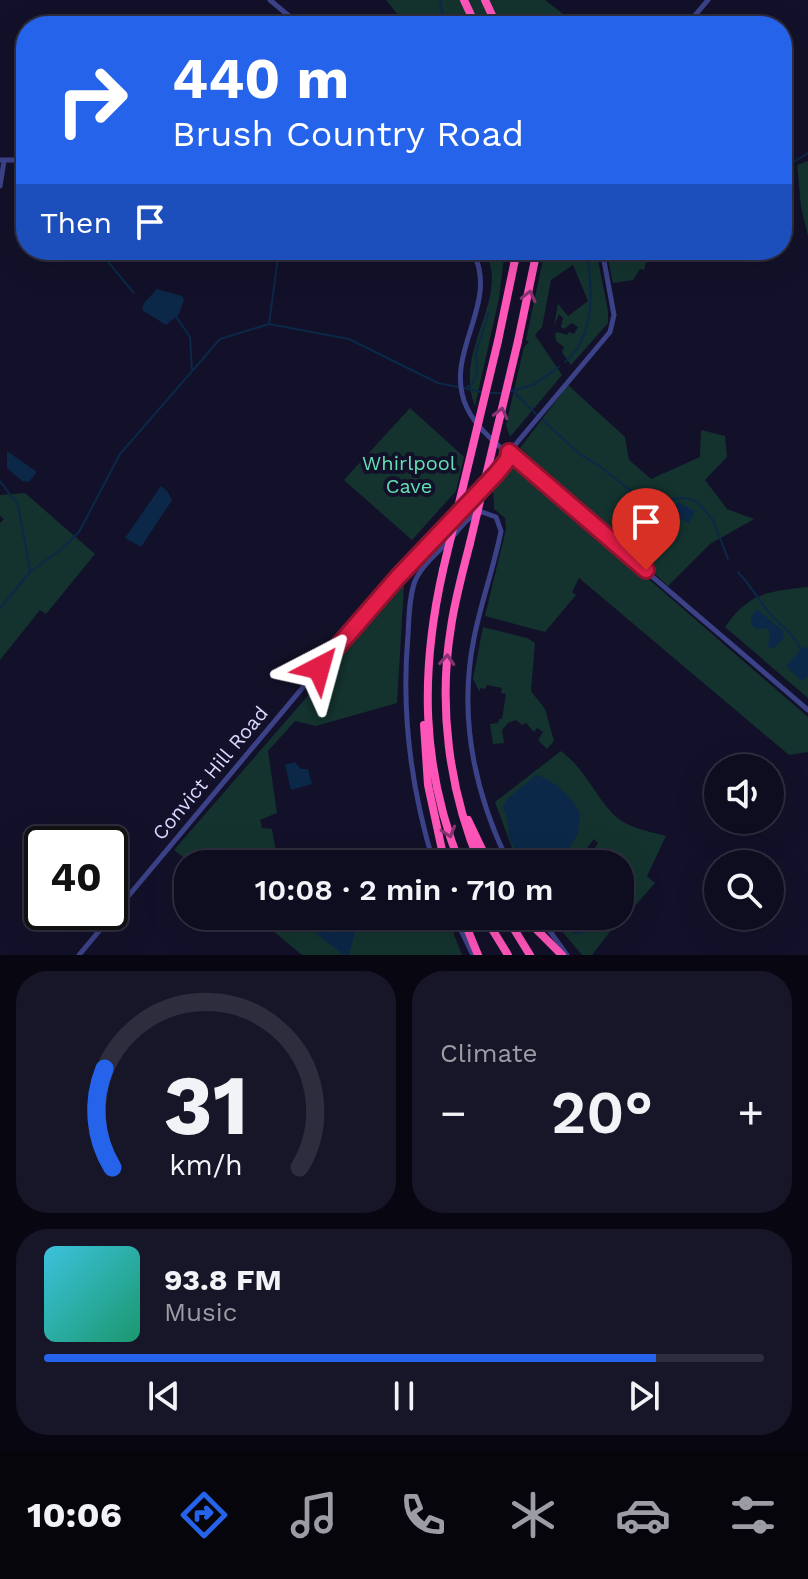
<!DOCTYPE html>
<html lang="en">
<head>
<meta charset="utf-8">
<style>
	:root { --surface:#0e0d1f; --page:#171628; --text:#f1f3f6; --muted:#9b9ca4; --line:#2e2d3d; --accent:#2563eb }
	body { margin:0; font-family:"Work Sans",sans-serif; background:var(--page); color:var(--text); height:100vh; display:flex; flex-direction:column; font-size:30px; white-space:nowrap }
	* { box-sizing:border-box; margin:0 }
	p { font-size:26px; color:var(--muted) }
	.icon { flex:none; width:44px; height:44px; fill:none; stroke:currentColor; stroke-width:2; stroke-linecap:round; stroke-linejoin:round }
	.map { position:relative; height:955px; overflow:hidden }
	.drawer { display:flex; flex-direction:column; gap:16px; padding:16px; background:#080711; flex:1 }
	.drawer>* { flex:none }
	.top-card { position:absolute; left:16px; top:16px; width:776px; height:244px; border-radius:32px; box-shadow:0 8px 32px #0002,0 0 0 2px var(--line); background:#2563eb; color:#fff; overflow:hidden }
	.controls { position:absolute; left:704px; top:754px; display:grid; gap:16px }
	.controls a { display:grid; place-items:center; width:80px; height:80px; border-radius:50%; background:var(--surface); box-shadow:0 8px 32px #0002,0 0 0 2px var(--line); font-size:40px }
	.speed { position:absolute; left:24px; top:826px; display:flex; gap:16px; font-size:40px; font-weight:700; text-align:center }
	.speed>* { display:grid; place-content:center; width:104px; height:104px; border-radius:50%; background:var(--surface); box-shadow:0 8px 32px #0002,0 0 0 2px var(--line); line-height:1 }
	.speed .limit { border:4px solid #111; border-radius:12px; background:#fff; color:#111 }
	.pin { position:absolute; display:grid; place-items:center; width:68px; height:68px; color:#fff; margin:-82px -34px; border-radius:50% 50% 50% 0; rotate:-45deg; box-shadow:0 0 8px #0007 }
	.pin .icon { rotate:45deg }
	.me { position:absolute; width:88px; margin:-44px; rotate:39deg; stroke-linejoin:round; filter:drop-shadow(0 0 6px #0008) }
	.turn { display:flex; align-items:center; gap:28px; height:168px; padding:0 24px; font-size:36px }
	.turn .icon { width:104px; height:104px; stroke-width:2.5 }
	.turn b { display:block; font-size:56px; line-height:68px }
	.then { display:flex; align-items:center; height:76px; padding:0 24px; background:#0003; gap:16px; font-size:30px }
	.big { font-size:60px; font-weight:600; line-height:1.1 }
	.drawer .tile { flex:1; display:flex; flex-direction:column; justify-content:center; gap:12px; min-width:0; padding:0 28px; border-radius:32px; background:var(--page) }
	.drawer .dial { align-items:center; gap:0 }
	.dial svg { height:208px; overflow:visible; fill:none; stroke:var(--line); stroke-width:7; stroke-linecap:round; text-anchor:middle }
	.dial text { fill:var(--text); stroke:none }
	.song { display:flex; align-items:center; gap:24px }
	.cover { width:96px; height:96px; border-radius:12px; background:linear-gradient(135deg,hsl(190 70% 55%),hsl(160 70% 35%)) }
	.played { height:8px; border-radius:4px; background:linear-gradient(90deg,var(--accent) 85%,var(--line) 85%) }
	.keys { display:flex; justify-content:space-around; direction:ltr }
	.heat { display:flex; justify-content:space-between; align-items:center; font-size:44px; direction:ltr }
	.drawer .tiles { flex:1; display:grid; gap:16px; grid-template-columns:1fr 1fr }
	.tile:last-child { grid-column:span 2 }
	.trip { position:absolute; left:174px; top:850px; width:460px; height:80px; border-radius:32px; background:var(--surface); box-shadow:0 8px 32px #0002,0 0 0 2px var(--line); font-weight:600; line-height:80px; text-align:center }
	.dock { display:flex; height:128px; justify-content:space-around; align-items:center; background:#06050c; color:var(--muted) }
	.dock .icon { width:56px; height:56px }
	.dock .selected { color:var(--accent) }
	.dock b { font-size:36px; color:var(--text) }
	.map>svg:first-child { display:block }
	.green { fill:#14332f }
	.water { fill:#0b2848 }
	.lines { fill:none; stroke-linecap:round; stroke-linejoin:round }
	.stream { stroke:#0b2848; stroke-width:2 }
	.minor { stroke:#3c4288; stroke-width:5 }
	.highway { stroke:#fe55b9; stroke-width:8 }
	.highway-bridge { stroke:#fe55b9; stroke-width:8 }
	.oneway { stroke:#883371 }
	.route-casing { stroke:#92132f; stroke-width:20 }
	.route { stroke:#e11d48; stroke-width:14 }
	.labels { text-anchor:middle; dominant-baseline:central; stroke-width:8; stroke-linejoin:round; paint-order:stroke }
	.park-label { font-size:20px; fill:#64e0b3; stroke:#121129 }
	.street-label { font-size:20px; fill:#d9d9ff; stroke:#121129 }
</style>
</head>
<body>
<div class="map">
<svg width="808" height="955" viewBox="0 0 808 955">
	<rect width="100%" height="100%" fill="#121129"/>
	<!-- green -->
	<g class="green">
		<polygon points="386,0 545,0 579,26 407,26"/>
		<polygon points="808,161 808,236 801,207 797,165"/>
		<path d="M483 250H505L499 298 475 406C452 350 514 294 483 250Z"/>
		<polygon points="545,250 596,250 608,311 608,323 571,365 562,352 564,347 556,341 555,334 557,332 567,335 569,332 574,334 578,327 572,323 564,329 561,327 563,318 559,314 554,326 558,304 568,316 588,301 573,265 551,280 542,327 535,335 562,375 510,437 506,425 524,347 529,342 526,340"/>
		<polygon points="606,250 629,250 629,259 646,262 644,270 640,269 633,280 613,283"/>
		<polygon points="568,385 625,437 629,460 651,479 700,457 701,430 725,436 727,457 705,480 727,509 754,519 710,544 668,586 520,448"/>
		<polygon points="410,408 464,457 456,491 412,540 344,480"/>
		<polygon points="516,464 808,717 808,752 789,755 579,578 572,592 576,595 545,632 485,616 506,529 505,518 494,509 493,486 511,465"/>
		<polygon points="25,493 95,554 46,614 40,610 0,660 0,523 4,519 0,516 0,495"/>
		<polygon points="404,585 397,703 316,726 295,721 268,751 277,813 260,820 262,828 272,829 278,864 192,864 174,850"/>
		<path d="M808 587V698L725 627C748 593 769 591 808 587Z"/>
		<polygon points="483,627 527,638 535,643 531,691 545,709 554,741 547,749 538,740 543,732 537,728 534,732 526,723 522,725 516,720 508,723 502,730 504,743 493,744 490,724 498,723 499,719 502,719 506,694 501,693 502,688 487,685 485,689 481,688 479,691 473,679"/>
		<path d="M561 751C586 770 593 793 613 814 627 828 648 831 666 836L647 876 655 883 625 917 622 916 619 920 592 955H582L549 916H571L569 924 574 934H579L594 924 595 916H620V897L627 886 620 873V864H606L591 854 598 843 594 839 580 857 584 864H518L495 802Z"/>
		<polygon points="255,916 419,916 448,919 462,955 302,955"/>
	</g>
	<!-- water -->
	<g class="water">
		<polygon points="157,289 182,296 184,300 179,314 166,325 142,310 144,303"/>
		<polygon points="7,451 37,472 29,482 22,481 7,468"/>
		<polygon points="161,486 167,491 172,500 141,547 125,538"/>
		<polygon points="678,502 695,511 689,524 673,512"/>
		<polygon points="757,609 783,631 784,637 775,648 768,647 770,632 766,628 756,629 752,625 751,617"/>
		<polygon points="803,647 808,648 808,676 802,681 786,666"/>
		<polygon points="295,762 301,769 308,769 312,784 291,790 285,765"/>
		<path d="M536 775C553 779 571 797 580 812L578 834 558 864H522L509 837 508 822 503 806 508 798Z"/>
		<path d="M571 916H595C595 926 585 935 574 934L570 927Z"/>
		<polygon points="358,921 349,955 344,955 313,931 321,927 333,933"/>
	</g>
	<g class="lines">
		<!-- stream -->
		<g class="stream">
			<polyline points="440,0 445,26"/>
			<polyline points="782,169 808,153"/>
			<polyline points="103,256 134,293"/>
			<polyline points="175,315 190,337 192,371"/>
			<polyline points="269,324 279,250"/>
			<path d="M565 362C596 336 593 287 586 250"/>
			<polyline points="464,388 481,392"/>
			<polyline points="466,388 472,384 477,374 476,353 489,312"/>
			<polyline points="511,391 533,385 559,367"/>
			<polyline points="513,391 537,415"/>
			<polyline points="488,393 501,393"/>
			<polyline points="543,420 578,453 601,467 637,496 651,500 685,498 697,502 713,520 728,559"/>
			<polyline points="0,481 18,505 30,570"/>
			<path d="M738 572C749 584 757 596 766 609 777 624 794 632 801 650"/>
			<polyline points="0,608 30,572 63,548 79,532 120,454 220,339 269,324 349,339 438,383 458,387"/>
		</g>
		<!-- minor -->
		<g class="minor">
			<polyline points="270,0 301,26"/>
			<polyline points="686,26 708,0"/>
			<polyline points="0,160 26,160"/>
			<polyline points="0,186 4,161"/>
			<path d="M472 250C502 304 441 353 467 408 479 435 522 464 545 484 632 560 721 635 808 710"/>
			<polyline points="463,500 503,454 508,453"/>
			<polyline points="408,563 456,507"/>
			<path d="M434 864C411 789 401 713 408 635 409 618 409 597 415 581 422 565 439 551 451 539 460 528 469 515 482 512L496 517 501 531C494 567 481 602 474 638 458 717 474 792 509 864"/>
			<polyline points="454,916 473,955"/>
			<polyline points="539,916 567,955"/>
			<polyline points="79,955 345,637 496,474 515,445 610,332 614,315 602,250"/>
		</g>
		<!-- highway -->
		<g class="highway">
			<polyline points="464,0 476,26"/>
			<polyline points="485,0 497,26"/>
			<polyline points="498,341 517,250"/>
			<polyline points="518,341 537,250"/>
			<path d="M470 543C463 571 455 599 451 627 438 706 449 791 480 864"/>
			<path d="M443 570C420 672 421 766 460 864"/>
			<polyline points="424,725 428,785 445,864"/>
			<polyline points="468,820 489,864"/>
			<polyline points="462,916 478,955"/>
			<polyline points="484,916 508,955"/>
			<polyline points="506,916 530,955"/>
			<polyline points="523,916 562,955"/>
		</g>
		<!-- highway-bridge -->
		<g class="highway-bridge">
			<polyline points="470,543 518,341"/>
			<polyline points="443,570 498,341"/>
		</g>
	</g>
	<!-- one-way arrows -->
	<defs><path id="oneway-chevron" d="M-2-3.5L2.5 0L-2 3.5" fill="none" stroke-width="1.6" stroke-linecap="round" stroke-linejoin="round" transform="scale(2)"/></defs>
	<g class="oneway">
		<use href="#oneway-chevron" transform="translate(529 296) rotate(-77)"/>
		<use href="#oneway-chevron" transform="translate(501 413) rotate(-76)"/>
		<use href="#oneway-chevron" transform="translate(447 660) rotate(-86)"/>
		<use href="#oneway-chevron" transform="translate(449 832) rotate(73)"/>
	</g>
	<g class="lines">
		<!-- route casing -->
		<g class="route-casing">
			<polyline id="route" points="319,668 398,577 496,474 508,459 509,452 646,570"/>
		</g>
		<!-- route -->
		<use href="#route" class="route"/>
	</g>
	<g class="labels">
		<!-- park labels -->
		<g class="park-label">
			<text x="409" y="463">Whirlpool<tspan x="409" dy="23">Cave</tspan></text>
		</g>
		<!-- street labels -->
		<g class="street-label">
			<text transform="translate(210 773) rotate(-50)">Convict Hill Road</text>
		</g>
	</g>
</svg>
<div class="controls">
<a><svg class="icon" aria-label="sound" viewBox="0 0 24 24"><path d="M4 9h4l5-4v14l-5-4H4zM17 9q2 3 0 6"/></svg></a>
<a><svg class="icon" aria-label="search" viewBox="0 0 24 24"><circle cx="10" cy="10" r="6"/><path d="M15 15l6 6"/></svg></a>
</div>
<div class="speed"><div class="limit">40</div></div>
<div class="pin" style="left:646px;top:570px;background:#d93025"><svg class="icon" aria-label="arrive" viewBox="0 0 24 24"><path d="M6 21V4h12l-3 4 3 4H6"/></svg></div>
<svg class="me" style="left:319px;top:668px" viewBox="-20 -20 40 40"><path d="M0-17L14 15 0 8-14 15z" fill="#e11d48" stroke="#fff" stroke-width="4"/></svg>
<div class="trip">10:08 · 2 min · 710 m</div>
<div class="top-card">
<div class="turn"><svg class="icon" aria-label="right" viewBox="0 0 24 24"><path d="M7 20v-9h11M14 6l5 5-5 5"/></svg><div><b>440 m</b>Brush Country Road</div></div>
<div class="then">Then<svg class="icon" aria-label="arrive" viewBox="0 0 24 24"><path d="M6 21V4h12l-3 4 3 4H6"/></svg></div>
</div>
</div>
<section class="drawer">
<div class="tiles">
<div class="tile dial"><svg viewBox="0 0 100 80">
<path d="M14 69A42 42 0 1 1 86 69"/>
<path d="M14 69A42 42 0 0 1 11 31" stroke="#2563eb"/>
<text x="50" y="56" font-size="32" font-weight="700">31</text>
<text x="50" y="72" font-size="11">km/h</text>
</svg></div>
<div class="tile"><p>Climate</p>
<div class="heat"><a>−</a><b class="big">20°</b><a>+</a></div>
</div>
<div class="tile">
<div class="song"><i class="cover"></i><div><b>93.8 FM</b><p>Music</p></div></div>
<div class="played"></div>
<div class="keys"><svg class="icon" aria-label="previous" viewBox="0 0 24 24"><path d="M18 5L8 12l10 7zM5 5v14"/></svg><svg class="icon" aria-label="pause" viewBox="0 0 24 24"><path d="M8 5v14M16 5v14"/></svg><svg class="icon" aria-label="next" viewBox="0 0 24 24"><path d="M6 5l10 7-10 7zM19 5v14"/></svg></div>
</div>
</div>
</section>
<nav class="dock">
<b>10:06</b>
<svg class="icon selected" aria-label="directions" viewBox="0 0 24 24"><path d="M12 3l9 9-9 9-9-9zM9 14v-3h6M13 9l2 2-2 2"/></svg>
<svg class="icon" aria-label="music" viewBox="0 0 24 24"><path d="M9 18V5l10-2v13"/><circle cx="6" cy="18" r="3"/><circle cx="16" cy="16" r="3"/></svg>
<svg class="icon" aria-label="phone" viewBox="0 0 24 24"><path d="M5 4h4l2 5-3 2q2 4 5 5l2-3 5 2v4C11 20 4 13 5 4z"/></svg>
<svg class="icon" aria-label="climate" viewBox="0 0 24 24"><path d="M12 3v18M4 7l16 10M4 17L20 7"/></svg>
<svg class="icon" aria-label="car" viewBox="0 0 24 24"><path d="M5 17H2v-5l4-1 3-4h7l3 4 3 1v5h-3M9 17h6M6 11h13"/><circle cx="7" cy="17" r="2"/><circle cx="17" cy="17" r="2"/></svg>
<svg class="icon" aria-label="filters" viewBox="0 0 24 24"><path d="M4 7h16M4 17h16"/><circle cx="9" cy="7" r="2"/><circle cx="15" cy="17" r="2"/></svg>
</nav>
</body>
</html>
